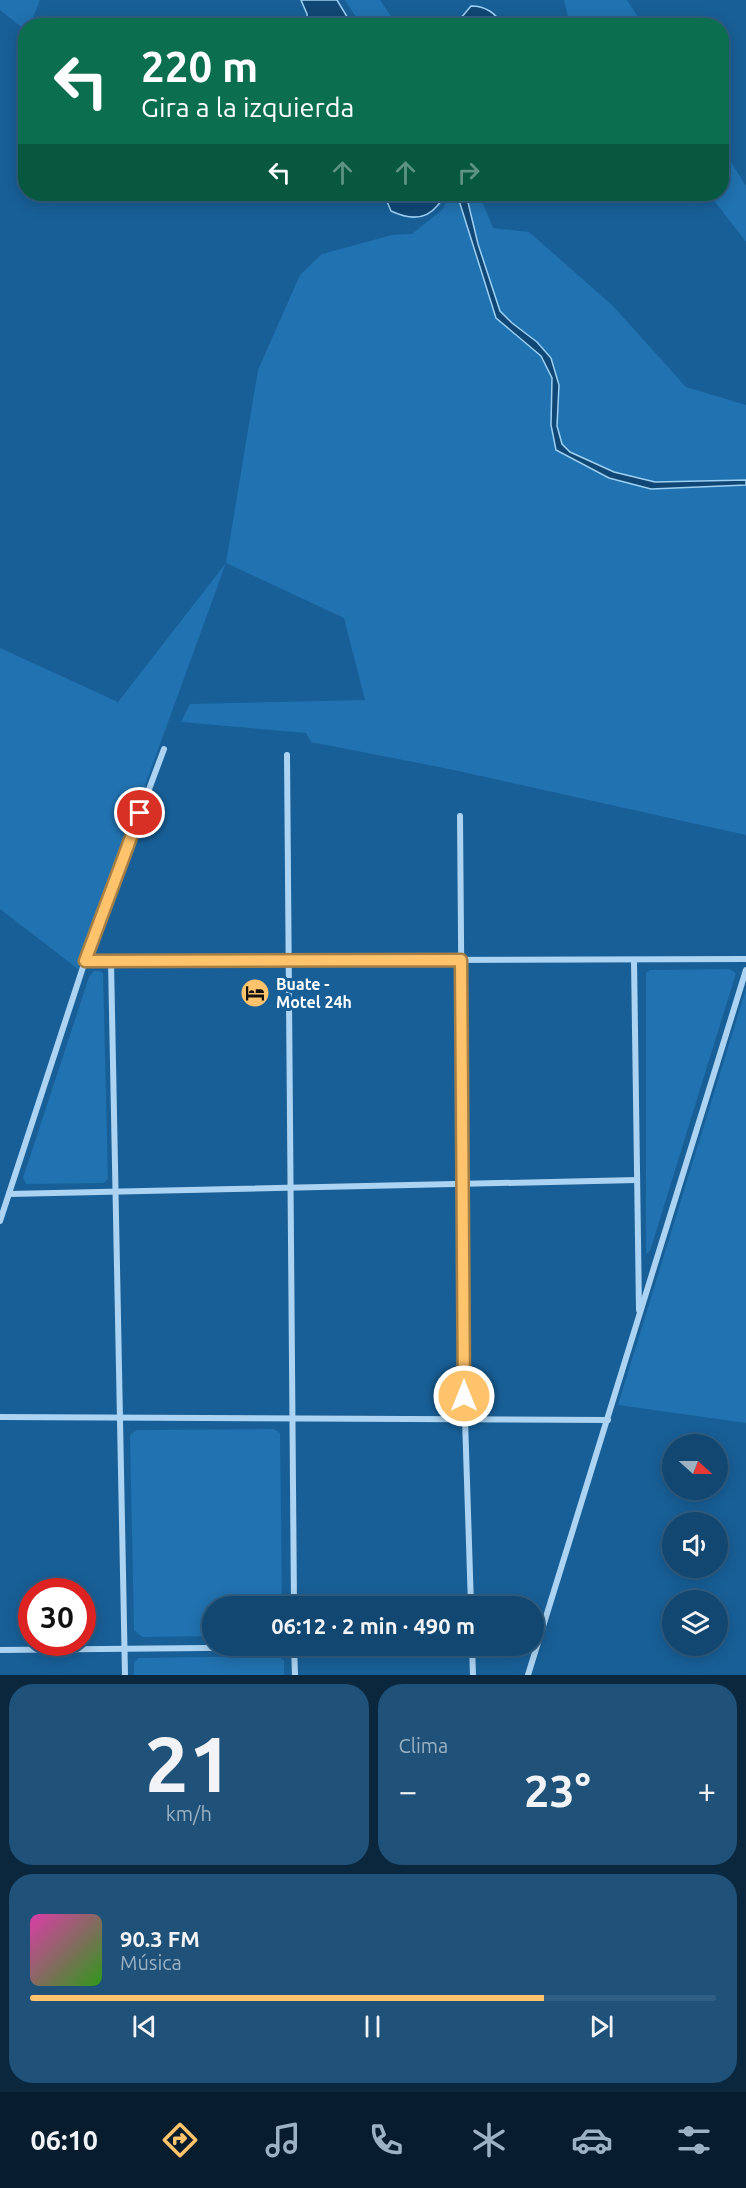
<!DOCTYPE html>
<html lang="es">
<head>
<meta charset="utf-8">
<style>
	:root { --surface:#124771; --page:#1f5179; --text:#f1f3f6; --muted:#9cb2c3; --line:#315f84; --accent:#ffc36b }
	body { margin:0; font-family:Ubuntu,sans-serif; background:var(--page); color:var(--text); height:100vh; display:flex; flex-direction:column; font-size:22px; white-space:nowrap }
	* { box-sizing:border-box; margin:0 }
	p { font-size:20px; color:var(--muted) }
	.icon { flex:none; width:33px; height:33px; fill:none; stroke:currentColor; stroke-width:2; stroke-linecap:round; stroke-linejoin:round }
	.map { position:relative; height:1675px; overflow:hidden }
	.drawer { display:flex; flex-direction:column; gap:9px; padding:9px; background:#0a273e; flex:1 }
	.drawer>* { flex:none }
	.banner { position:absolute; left:18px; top:18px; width:711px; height:183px; border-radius:24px; box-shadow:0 3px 15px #0003,0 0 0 2px var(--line); background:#0b6e4f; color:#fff; overflow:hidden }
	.needle { width:39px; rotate:111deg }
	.fabs { position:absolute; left:662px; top:1434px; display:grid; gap:12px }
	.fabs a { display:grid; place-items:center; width:66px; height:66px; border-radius:50%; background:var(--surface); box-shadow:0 3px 15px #0003,0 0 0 2px var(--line); font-size:30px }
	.speed { position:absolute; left:18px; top:1578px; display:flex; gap:12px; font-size:30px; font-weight:700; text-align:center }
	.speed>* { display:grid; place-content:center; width:78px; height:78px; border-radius:50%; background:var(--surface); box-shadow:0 3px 15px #0003,0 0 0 2px var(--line); line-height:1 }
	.speed .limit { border:9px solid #d22; background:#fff; color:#111 }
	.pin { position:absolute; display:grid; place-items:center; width:51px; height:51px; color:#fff; margin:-26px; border:3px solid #fff; border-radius:50%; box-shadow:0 2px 6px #0007 }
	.me { position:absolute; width:66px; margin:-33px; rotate:0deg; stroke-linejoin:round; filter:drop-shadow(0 0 4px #0008) }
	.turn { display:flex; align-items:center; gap:21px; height:126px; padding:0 24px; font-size:27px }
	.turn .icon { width:78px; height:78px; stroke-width:2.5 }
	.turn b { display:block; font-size:42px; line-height:51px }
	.lanes { display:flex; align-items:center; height:57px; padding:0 24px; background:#0003; justify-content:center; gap:30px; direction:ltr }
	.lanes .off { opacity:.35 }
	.big { font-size:45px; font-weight:700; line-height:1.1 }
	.drawer .widget { flex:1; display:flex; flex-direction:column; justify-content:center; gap:9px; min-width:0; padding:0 21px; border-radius:24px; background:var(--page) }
	.drawer .dial { align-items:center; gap:0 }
	.dial b { font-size:78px; line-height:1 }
	.song { display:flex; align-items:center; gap:18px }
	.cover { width:72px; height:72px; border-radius:9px; background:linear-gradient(135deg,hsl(320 70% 55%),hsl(110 70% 35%)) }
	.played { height:6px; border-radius:3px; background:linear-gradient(90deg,var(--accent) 75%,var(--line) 75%) }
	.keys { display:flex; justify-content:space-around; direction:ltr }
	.heat { display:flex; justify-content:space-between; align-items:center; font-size:33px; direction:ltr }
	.drawer .tiles { flex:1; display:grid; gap:9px; grid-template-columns:1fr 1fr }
	.widget:last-child { grid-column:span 2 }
	.trip { position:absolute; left:202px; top:1596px; width:342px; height:60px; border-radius:30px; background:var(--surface); box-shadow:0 3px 15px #0003,0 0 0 2px var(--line); font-weight:700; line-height:60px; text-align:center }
	.tab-bar { display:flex; height:96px; justify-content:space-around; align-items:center; background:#071c2d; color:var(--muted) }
	.tab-bar .icon { width:42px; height:42px }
	.tab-bar .on { color:var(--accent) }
	.tab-bar b { font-size:27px; color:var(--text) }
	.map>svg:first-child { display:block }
	.green { fill:#2172b0 }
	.water { fill:#104774; stroke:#9ed0f3; stroke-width:1.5 }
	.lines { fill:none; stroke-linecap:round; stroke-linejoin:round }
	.minor { stroke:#acd3f1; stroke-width:6 }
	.route-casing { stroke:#a67f46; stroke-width:15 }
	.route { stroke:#ffc36b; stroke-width:10 }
	.labels { text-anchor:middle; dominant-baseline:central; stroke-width:6; stroke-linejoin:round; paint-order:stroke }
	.poi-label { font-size:16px; font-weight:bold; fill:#fff; stroke:#185f97; text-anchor:start }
</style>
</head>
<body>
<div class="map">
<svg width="746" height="1675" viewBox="0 0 746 1675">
	<rect width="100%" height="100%" fill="#185f97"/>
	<!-- green -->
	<g class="green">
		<polygon points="0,0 40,0 31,23 21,27 0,10"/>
		<polygon points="345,0 380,0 397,25 361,25"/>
		<polygon points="564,0 627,0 643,25 570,25"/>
		<polygon points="722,148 746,186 746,242 709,194 722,194"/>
		<polygon points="449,194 479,194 493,228 529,232 613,306 686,387 746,405 746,835 454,770 311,742 306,733 181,722 190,704 365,700 344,618 226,563 78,969 0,909 0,648 118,702 226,563 258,370 300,275 322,254 392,235 412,234 443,209"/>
		<polygon points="729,969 736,973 650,1251 646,1254 646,973 650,970"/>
		<polygon points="94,971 100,971 103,973 108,1178 104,1183 26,1184 23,1178 89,977"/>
		<polygon points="746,989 746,1423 618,1405"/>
		<polygon points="274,1429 280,1433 282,1606 213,1606 213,1636 142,1637 134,1630 130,1435 137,1430"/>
		<polygon points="277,1656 284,1660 284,1675 134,1675 134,1662 139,1658"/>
	</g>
	<!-- water -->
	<g class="water">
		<polygon points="301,0 337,0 352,25 308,25 307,14"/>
		<path d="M471 6C486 6 495 13 503 25H458L461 18Z"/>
		<path d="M387 194H445C444 200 441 201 437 206 425 221 408 219 391 211L386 199Z"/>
		<polygon points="457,194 466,194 478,244 500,311 512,323 537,342 551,358 559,385 557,426 562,444 570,452 614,472 655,482 746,480 746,485 651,489 609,478 556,450 551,425 552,378 541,356 496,318"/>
	</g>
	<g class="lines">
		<!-- minor -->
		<g class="minor">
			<polyline points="287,755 294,1606"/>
			<polyline points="460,816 465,1419 471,1606"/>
			<polyline points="634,960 639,1310"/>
			<polyline points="85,961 746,959"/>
			<polyline points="111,961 125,1675"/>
			<polyline points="9,1194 637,1180"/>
			<polyline points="0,1221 85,961 164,749"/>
			<polyline points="0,1417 608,1420"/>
			<polyline points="294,1646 295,1675"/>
			<polyline points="472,1646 473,1675"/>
			<polyline points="0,1650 414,1646"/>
			<polyline points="528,1675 746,970"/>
		</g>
	</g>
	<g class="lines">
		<!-- route casing -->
		<g class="route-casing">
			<polyline id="route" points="140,813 85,961 461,960 464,1396"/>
		</g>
		<!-- route -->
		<use href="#route" class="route"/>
	</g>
	<!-- icons -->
	<defs>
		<g id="hotel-disc" transform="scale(1.5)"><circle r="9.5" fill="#ffc36b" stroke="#185f97"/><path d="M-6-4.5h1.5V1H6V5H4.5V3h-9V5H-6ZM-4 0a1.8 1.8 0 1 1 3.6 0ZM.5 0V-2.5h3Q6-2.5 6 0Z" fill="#111"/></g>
	</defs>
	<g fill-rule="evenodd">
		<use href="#hotel-disc" x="255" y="993"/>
	</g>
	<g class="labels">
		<!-- poi labels -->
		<g class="poi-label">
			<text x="276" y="984">Buate -<tspan x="276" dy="18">Motel 24h</tspan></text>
		</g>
	</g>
</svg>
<div class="fabs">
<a><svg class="needle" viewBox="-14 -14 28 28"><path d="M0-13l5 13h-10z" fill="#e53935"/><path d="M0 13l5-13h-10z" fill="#9cb2c3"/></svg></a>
<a><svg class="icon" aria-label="sound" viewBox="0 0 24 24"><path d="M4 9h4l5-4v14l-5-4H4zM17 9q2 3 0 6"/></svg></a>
<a><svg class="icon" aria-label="layers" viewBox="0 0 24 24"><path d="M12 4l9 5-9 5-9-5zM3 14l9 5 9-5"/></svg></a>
</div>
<div class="speed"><div class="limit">30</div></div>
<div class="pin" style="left:140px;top:813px;background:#d93025"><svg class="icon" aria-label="arrive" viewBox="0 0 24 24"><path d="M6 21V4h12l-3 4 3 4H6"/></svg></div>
<svg class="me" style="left:464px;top:1396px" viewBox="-20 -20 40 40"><circle r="17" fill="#ffc36b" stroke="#fff" stroke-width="3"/><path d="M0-11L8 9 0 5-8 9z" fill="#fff"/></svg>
<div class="trip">06:12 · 2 min · 490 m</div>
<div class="banner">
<div class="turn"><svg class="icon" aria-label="left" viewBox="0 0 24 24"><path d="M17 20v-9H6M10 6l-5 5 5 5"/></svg><div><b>220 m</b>Gira a la izquierda</div></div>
<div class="lanes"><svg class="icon" aria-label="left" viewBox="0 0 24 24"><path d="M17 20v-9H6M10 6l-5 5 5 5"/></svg><svg class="icon off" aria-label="ahead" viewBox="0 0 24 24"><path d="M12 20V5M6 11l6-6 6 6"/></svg><svg class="icon off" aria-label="ahead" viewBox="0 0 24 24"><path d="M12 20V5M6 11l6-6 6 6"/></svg><svg class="icon off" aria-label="right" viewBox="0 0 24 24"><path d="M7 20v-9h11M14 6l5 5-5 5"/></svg></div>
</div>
</div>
<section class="drawer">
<div class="tiles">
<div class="widget dial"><b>21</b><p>km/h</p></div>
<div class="widget"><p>Clima</p>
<div class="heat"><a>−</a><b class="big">23°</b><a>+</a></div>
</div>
<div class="widget">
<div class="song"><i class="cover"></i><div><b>90.3 FM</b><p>Música</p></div></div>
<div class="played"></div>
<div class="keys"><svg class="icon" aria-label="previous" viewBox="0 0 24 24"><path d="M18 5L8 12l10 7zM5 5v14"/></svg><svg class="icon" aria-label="pause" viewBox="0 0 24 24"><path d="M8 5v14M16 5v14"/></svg><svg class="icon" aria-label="next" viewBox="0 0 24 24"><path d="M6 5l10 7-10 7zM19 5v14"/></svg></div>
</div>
</div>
</section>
<nav class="tab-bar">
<b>06:10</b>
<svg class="icon on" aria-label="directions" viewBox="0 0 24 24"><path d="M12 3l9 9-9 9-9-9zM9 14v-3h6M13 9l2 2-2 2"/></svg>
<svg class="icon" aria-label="music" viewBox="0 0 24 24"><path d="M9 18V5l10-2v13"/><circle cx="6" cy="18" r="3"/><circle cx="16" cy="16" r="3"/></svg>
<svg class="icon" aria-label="phone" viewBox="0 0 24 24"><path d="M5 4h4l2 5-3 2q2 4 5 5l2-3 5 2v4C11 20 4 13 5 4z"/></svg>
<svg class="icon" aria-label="climate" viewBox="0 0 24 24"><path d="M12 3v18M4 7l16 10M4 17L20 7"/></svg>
<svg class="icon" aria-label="car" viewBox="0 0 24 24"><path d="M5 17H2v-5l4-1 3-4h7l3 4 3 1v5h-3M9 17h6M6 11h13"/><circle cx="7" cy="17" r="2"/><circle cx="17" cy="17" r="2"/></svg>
<svg class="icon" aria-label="filters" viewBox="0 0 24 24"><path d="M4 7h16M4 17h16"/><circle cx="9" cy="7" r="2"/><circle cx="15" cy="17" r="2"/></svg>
</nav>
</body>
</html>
